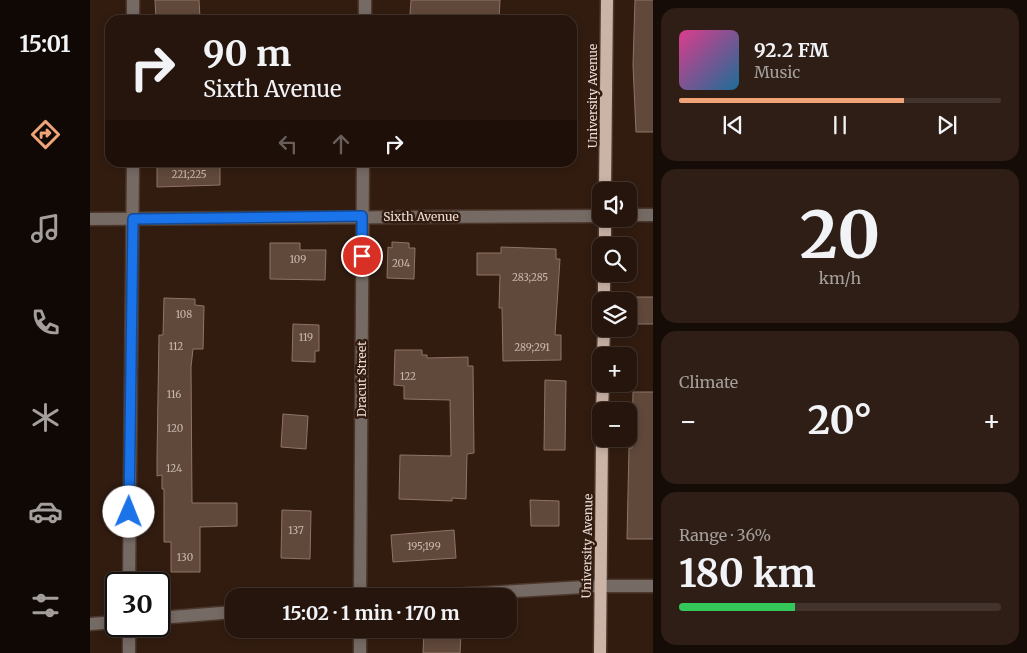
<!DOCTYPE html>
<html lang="en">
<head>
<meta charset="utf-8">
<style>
	:root { --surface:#26150c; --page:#2e1e15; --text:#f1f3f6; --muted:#a49f9d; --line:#42342d; --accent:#efa377 }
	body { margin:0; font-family:Merriweather,serif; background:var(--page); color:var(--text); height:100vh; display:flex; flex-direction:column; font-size:19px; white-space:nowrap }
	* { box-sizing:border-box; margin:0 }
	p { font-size:16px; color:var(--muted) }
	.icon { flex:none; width:28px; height:28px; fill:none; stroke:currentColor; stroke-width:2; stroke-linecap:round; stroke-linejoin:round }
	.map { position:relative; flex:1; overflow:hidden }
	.panel { display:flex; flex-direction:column; gap:8px; padding:8px; background:#150c07; width:374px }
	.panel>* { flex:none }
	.banner { position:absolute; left:15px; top:15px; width:472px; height:152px; border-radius:15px; box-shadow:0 2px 8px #0003,0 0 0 1px var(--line); background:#26150c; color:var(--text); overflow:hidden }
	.buttons { position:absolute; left:502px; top:182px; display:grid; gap:10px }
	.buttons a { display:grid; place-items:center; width:45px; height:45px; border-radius:10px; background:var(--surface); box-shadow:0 2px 8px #0003,0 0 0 1px var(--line); font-size:25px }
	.speed { position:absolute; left:15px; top:572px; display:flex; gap:10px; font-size:25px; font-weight:700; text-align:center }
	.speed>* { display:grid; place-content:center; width:65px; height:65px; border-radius:50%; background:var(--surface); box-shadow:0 2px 8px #0003,0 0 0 1px var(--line); line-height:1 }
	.speed .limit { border:2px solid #111; border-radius:8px; background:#fff; color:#111 }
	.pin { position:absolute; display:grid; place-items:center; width:42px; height:42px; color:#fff; margin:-21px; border:2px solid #fff; border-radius:50%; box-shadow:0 1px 5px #0007 }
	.me { position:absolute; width:55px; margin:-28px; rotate:1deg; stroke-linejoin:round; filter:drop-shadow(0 0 4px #0008) }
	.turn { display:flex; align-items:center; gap:18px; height:105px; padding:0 15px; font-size:22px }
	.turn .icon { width:65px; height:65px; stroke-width:2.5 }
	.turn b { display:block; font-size:35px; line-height:42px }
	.lanes { display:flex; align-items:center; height:48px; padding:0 15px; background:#0003; justify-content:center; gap:25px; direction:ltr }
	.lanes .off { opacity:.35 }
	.big { font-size:38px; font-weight:700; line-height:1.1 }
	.panel .widget { flex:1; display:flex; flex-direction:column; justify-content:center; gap:8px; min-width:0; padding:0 18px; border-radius:15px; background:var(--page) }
	.panel .dial { align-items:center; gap:0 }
	.dial b { font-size:65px; line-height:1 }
	.song { display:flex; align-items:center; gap:15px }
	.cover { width:60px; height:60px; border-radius:8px; background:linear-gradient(135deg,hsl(330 70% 55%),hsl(200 70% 35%)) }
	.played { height:5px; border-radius:2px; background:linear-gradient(90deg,var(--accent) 70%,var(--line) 70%) }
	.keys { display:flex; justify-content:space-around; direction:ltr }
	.heat { display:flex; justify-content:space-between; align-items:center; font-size:28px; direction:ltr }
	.charge { height:8px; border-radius:4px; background:linear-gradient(90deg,#34c759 36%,var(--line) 0) }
	.trip { position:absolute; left:135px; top:588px; width:292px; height:50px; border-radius:15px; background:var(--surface); box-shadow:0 2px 8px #0003,0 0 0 1px var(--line); font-weight:700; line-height:50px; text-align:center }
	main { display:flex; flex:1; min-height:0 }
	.tabs { display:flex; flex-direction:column; width:90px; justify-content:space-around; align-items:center; background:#0f0805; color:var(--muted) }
	.tabs .icon { width:35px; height:35px }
	.tabs .active { color:var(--accent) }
	.tabs b { font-size:22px; color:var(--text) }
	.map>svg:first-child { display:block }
	.building { fill:#60483b; stroke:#8e7465 }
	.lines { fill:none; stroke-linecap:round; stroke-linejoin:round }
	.minor-casing { stroke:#4c372c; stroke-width:15 }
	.major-casing { stroke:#4c372c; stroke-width:15 }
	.minor { stroke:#766a64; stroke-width:12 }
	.major { stroke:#cbb3a6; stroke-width:12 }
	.route-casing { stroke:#114b97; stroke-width:12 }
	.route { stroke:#1a73e8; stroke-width:9 }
	.labels { text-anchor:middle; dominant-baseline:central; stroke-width:5; stroke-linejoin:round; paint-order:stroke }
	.number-label { font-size:10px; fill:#c9b8ae }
	.street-label { font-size:12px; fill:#ecddd5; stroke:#321c10 }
</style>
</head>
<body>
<main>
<nav class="tabs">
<b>15:01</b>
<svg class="icon active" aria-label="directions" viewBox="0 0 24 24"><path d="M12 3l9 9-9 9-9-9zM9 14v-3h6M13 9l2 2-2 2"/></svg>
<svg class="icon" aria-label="music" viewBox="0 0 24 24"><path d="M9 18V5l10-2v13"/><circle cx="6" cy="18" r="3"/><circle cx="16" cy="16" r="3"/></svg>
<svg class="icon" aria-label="phone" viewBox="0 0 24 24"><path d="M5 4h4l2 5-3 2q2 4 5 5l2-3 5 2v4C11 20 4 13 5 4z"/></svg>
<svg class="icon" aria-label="climate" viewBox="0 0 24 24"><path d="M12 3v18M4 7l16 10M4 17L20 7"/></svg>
<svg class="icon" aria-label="car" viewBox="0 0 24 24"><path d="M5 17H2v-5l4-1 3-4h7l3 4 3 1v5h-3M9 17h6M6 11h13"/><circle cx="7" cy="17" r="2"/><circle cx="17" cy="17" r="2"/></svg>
<svg class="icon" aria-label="filters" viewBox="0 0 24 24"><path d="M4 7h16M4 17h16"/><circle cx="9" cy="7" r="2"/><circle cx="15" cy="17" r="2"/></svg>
</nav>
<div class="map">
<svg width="564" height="653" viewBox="0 0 564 653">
	<rect width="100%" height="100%" fill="#321c10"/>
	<!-- building -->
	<g class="building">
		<polygon points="65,0 109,0 110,18 66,19"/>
		<polygon points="321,0 410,0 409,19 364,17 364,20 331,20 331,15 320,14"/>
		<polygon points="545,0 564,0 564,132 546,132 543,65"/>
		<polygon points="67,162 130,162 130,185 67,187"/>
		<polygon points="302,242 319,243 319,248 325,248 324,279 297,278 298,247 302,248"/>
		<polygon points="180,243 210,243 210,250 236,250 235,280 180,279"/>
		<polygon points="411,247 466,249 466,259 470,259 465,335 471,335 471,360 413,361 412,308 409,308 410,275 387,275 387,253 411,253"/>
		<polygon points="539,297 564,297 564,324 540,324"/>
		<polygon points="74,298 105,299 105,305 114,306 113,349 103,349 101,367 102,503 147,503 147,526 110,527 110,572 81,572 81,542 74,542 74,489 72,489 72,475 67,476 67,457 69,335 73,335"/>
		<polygon points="203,324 229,325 229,351 225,351 225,362 202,361"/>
		<polygon points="305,350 332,350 332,355 337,355 337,358 378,357 378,366 383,366 384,453 377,454 376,499 362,498 362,501 309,499 310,455 361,456 360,400 314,399 314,386 304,385"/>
		<polygon points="455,380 476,381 475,450 454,450"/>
		<polygon points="543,392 564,392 564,539 537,539 539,448 542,448"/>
		<polygon points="193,414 218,416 216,449 191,447"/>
		<polygon points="440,500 469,501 469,526 441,526"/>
		<polygon points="192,510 221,511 220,559 191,558"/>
		<polygon points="364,530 366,558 303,562 301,535"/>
		<polygon points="334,631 371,634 370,653 333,653"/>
	</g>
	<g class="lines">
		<!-- minor casing -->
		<g class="minor-casing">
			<g id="minor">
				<polyline points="43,0 43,20"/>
				<polyline points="275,20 275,0"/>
				<polyline points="539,215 564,215"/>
				<polyline points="0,219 511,216"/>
				<polyline points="39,584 43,162"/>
				<polyline points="270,596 273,162"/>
				<polyline points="346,596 510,586 564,586"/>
				<polyline points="69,618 144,612"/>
				<polyline points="0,624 26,622"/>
				<polyline points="39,653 39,626"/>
				<polyline points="270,653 270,629"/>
			</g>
		</g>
		<!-- major casing -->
		<g class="major-casing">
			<g id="major">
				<polyline points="515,191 517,0"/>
				<polyline points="515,246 515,219"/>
				<polyline points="514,301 514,274"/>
				<polyline points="513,356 514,329"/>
				<polyline points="512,411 513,384"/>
				<polyline points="510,653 512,439"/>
			</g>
		</g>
		<!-- minor -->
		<use href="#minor" class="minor"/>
		<!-- major -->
		<use href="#major" class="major"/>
	</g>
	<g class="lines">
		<!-- route casing -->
		<g class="route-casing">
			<polyline id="route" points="39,512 43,219 272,216 272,256"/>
		</g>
		<!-- route -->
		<use href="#route" class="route"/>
	</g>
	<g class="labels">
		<!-- number labels -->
		<g class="number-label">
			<text x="99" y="174">221;225</text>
			<text x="208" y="259">109</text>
			<text x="311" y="263">204</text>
			<text x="440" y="277">283;285</text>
			<text x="94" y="314">108</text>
			<text x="216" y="337">119</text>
			<text x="86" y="346">112</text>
			<text x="442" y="347">289;291</text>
			<text x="318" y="376">122</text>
			<text x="84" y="394">116</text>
			<text x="85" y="428">120</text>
			<text x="84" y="468">124</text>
			<text x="206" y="530">137</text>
			<text x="334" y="546">195;199</text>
			<text x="95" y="557">130</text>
		</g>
		<!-- street labels -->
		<g class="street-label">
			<text transform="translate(502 96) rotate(-90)">University Avenue</text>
			<text x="331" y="216">Sixth Avenue</text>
			<text transform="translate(271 379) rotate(-90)">Dracut Street</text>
			<text transform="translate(497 546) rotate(-89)">University Avenue</text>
		</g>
	</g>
</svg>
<div class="buttons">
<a><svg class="icon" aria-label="sound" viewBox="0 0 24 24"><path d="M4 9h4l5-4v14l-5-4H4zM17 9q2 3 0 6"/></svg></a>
<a><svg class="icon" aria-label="search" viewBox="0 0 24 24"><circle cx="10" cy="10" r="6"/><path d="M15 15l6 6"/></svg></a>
<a><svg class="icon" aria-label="layers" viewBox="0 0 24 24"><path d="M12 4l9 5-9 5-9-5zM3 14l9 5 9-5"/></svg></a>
<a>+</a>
<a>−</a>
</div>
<div class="speed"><div class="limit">30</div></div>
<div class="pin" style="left:272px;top:256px;background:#d93025"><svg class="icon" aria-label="arrive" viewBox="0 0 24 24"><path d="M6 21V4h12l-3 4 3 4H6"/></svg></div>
<svg class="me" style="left:39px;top:512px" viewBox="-20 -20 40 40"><circle r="19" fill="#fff"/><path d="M0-13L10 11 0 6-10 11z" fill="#1a73e8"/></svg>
<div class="trip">15:02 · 1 min · 170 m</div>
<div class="banner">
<div class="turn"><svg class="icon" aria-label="right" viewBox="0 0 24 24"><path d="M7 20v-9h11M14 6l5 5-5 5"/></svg><div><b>90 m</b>Sixth Avenue</div></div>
<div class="lanes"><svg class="icon off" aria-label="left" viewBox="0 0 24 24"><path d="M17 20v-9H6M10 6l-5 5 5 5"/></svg><svg class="icon off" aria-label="ahead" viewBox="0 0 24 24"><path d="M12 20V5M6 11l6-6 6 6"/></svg><svg class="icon" aria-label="right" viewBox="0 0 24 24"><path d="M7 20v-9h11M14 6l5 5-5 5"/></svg></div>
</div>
</div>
<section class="panel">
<div class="widget">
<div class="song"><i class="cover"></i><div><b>92.2 FM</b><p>Music</p></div></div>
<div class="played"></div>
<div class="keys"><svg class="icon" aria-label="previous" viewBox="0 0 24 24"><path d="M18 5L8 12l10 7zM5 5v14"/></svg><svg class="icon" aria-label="pause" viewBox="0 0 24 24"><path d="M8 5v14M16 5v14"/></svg><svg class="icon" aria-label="next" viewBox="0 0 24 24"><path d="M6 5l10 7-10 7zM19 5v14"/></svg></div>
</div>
<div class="widget dial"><b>20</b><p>km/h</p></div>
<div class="widget"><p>Climate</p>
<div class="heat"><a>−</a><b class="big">20°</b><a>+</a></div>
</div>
<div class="widget"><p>Range · 36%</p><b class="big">180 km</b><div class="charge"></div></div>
</section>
</main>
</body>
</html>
